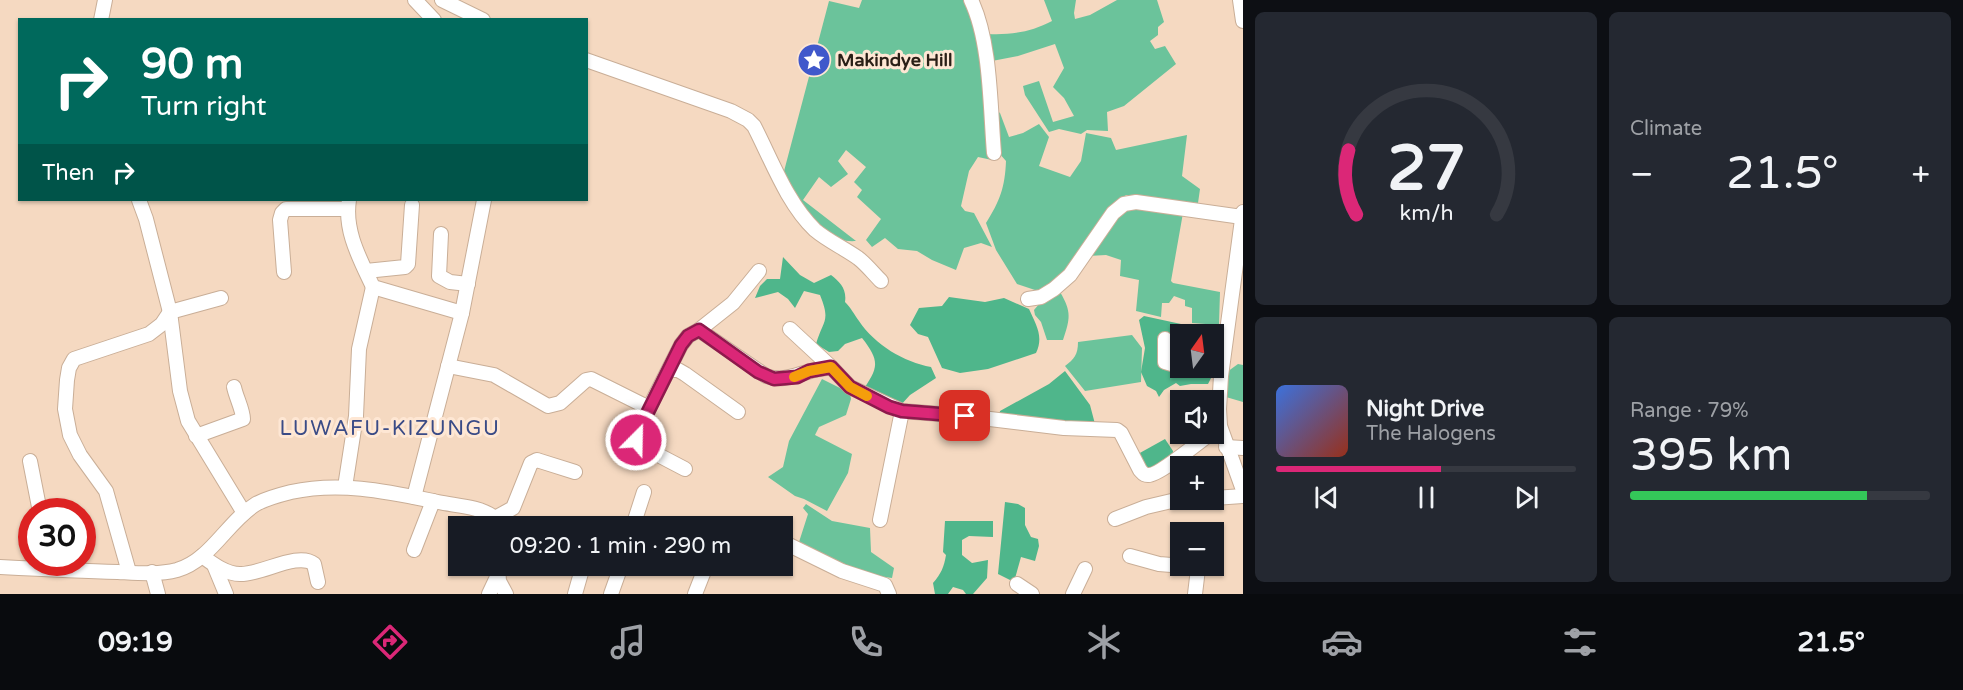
<!DOCTYPE html>
<html lang="en">
<head>
<meta charset="utf-8">
<style>
	:root { --surface:#171b24; --page:#242831; --text:#f1f3f6; --muted:#9ea1a6; --line:#363941; --accent:#db2777 }
	body { margin:0; font-family:"Varela Round",sans-serif; background:var(--page); color:var(--text); height:100vh; display:flex; flex-direction:column; font-size:22px; white-space:nowrap }
	* { box-sizing:border-box; margin:0 }
	p { font-size:20px; color:var(--muted) }
	.icon { flex:none; width:33px; height:33px; fill:none; stroke:currentColor; stroke-width:2; stroke-linecap:round; stroke-linejoin:round }
	.map { position:relative; flex:1; overflow:hidden }
	.details { display:flex; flex-direction:column; gap:12px; padding:12px; background:#0d0f14; width:720px }
	.details>* { flex:none }
	.guide { position:absolute; left:18px; top:18px; width:570px; height:183px; border-radius:0px; box-shadow:0 2px 4px #0004; background:#00695c; color:#fff; overflow:hidden }
	.needle { width:39px; rotate:14deg }
	.fabs { position:absolute; left:1170px; top:324px; display:grid; gap:12px }
	.fabs a { display:grid; place-items:center; width:54px; height:54px; border-radius:0px; background:var(--surface); box-shadow:0 2px 4px #0004; font-size:30px }
	.speed { position:absolute; left:18px; top:498px; display:flex; gap:12px; font-size:30px; font-weight:700; text-align:center }
	.speed>* { display:grid; place-content:center; width:78px; height:78px; border-radius:50%; background:var(--surface); box-shadow:0 2px 4px #0004; line-height:1 }
	.speed .limit { border:9px solid #d22; background:#fff; color:#111 }
	.pin { position:absolute; display:grid; place-items:center; width:51px; height:51px; color:#fff; margin:-26px; border-radius:12px; box-shadow:0 3px 9px #0006 }
	.me { position:absolute; width:66px; margin:-33px; rotate:23deg; stroke-linejoin:round; filter:drop-shadow(0 0 4px #0008) }
	.turn { display:flex; align-items:center; gap:21px; height:126px; padding:0 24px; font-size:27px }
	.turn .icon { width:78px; height:78px; stroke-width:2.5 }
	.turn b { display:block; font-size:42px; line-height:51px }
	.then { display:flex; align-items:center; height:57px; padding:0 24px; background:#0003; gap:12px; font-size:22px }
	.big { font-size:45px; font-weight:600; line-height:1.1 }
	.details .widget { flex:1; display:flex; flex-direction:column; justify-content:center; gap:9px; min-width:0; padding:0 21px; border-radius:9px; background:var(--page) }
	.details .dial { align-items:center; gap:0 }
	.dial svg { height:156px; overflow:visible; fill:none; stroke:var(--line); stroke-width:7; stroke-linecap:round; text-anchor:middle }
	.dial text { fill:var(--text); stroke:none }
	.song { display:flex; align-items:center; gap:18px }
	.cover { width:72px; height:72px; border-radius:9px; background:linear-gradient(135deg,hsl(220 70% 55%),hsl(10 70% 35%)) }
	.played { height:6px; border-radius:3px; background:linear-gradient(90deg,var(--accent) 55%,var(--line) 55%) }
	.keys { display:flex; justify-content:space-around; direction:ltr }
	.heat { display:flex; justify-content:space-between; align-items:center; font-size:33px; direction:ltr }
	.charge { height:9px; border-radius:4px; background:linear-gradient(90deg,#34c759 79%,var(--line) 0) }
	.details .tiles { flex:1; display:grid; gap:12px; grid-template-columns:repeat(2,1fr) }
	.trip { position:absolute; left:448px; top:516px; width:345px; height:60px; border-radius:0px; background:var(--surface); box-shadow:0 2px 4px #0004; font-weight:600; line-height:60px; text-align:center }
	.tabs { display:flex; height:96px; justify-content:space-around; align-items:center; background:#090b0e; color:var(--muted) }
	.tabs .icon { width:42px; height:42px }
	.tabs .active { color:var(--accent) }
	.tabs b { font-size:27px; color:var(--text) }
	main { display:flex; flex:1; min-height:0 }
	.map>svg:first-child { display:block }
	.green { fill:#6bc39b }
	.forest { fill:#4fb68b; fill-rule:evenodd }
	.lines { fill:none; stroke-linecap:round; stroke-linejoin:round }
	.minor-casing { stroke:#c9ae97; stroke-width:16 }
	.minor { stroke:#fff; stroke-width:14 }
	.route-casing { stroke:#8e194d; stroke-width:15 }
	.route { stroke:#db2777; stroke-width:10 }
	.slow { stroke:#f59e0b; stroke-width:10 }
	.labels { text-anchor:middle; dominant-baseline:central; stroke-width:6; stroke-linejoin:round; paint-order:stroke }
	.poi-label { font-size:18px; font-weight:bold; fill:#291f16; stroke:#fee7d4; text-anchor:start }
	.quarter-label { font-size:21px; letter-spacing:1.5px; fill:#3a4b86; stroke:#fee7d4 }
</style>
</head>
<body>
<main>
<div class="map">
<svg width="1243" height="594" viewBox="0 0 1243 594">
	<rect width="100%" height="100%" fill="#f5d9c1"/>
	<!-- green -->
	<g class="green">
		<path d="M862 0H968L976 15 992 160 978 157 969 171 961 206 965 211 974 213 992 247 981 243 964 248 956 270 932 260 917 251 898 249 885 238 872 247 866 240 881 219 857 197 862 190 854 182 866 167 846 150 838 161 848 174 831 187 819 177 803 200 856 241C819 244 799 203 783 175L829 1 859 8Z"/>
		<path d="M1044 0H1076L1074 13 1075 19 1090 15 1117 0H1157L1164 22 1158 27V35L1150 41 1155 49 1165 46 1176 64 1124 106 1107 112 1108 131 1087 130 1081 134 1059 129 1049 132 1025 95 1023 86 1039 81 1053 122 1074 116 1064 98 1053 87 1064 68 1055 44 1018 56 992 61 988 34C1012 35 1031 32 1052 21Z"/>
		<path d="M994 109 1000 113 1009 137 1023 133 1039 124 1049 137 1039 166 1070 177 1081 161 1086 133 1111 138 1116 150 1187 135 1182 176 1200 189 1198 203 1126 195 1101 218 1068 273 1050 287 1038 291 1017 284 996 250 986 223C1000 201 1005 187 1006 161L999 153Z"/>
		<polygon points="1131,206 1183,213 1171,281 1173,283 1220,292 1219,325 1192,323 1192,308 1185,306 1185,300 1174,296 1169,303 1162,303 1161,317 1136,311 1139,280 1120,276 1121,260 1106,255 1088,256 1117,213"/>
		<path d="M1060 292C1072 312 1070 319 1063 340H1047L1041 322 1035 315 1034 310 1040 303Z"/>
		<path d="M1132 335 1142 348 1141 382 1085 391 1065 366C1074 359 1078 355 1078 342Z"/>
		<polygon points="1238,364 1243,365 1243,402 1226,397 1227,372"/>
		<polygon points="822,379 850,393 851,399 846,415 819,427 815,435 852,454 848,473 827,511 804,499 795,496 768,477 783,467 789,441"/>
		<path d="M806 504 832 521 870 528 871 552 894 568 892 578C860 575 830 560 801 547L799 542 808 514 803 508Z"/>
	</g>
	<!-- forest -->
	<g class="forest">
		<path d="M783 257 800 275 814 283 831 275C840 282 847 289 845 302 851 308 854 314 859 321 875 345 904 362 931 367L936 378 910 395 900 406 861 393C877 369 882 363 862 338L845 344 838 351 829 352 816 344C823 320 831 322 820 295L804 291 795 308 788 299 778 292 755 298 760 286 767 279H780Z"/>
		<path d="M949 297 985 302 1004 298 1029 309C1036 325 1044 336 1036 353L988 369 960 373 942 368 928 337 918 334 910 325 919 308 942 306Z"/>
		<path d="M1144 316 1218 332 1214 372 1208 384H1191L1180 386 1176 383 1164 390 1159 397 1156 391 1147 386 1141 372 1145 348 1139 320ZM1180 334H1214V368H1180Z"/>
		<polygon points="1065,371 1090,405 1095,424 999,417 1000,411 1049,384"/>
		<polygon points="1165,439 1173,451 1173,455 1143,479 1129,459"/>
		<polygon points="1005,502 1018,504 1025,508 1025,525 1031,537 1038,539 1039,546 1035,561 1021,557 1014,582 998,574"/>
		<path d="M945 521H993V537L969 536 962 540V555L972 563 988 560 987 578 973 594H966L963 590 953 587 948 594H935L933 583C941 574 944 567 946 555L943 552Z"/>
	</g>
	<g class="lines">
		<!-- minor casing -->
		<g class="minor-casing">
			<g id="minor">
				<polyline points="415,0 434,20"/>
				<polyline points="442,0 483,20"/>
				<path d="M971 0C991 42 990 106 994 153"/>
				<polyline points="1240,0 1243,21"/>
				<polyline points="101,20 105,0"/>
				<path d="M586 60 731 111 748 120 754 126C772 161 787 203 815 230 828 241 844 248 858 258 866 264 873 273 881 281"/>
				<polyline points="139,200 146,219 170,312 180,391 188,421 244,513"/>
				<path d="M349 200C344 231 360 259 373 287L462 313"/>
				<polyline points="1243,212 1221,376 1219,409 1220,426 1243,490"/>
				<polyline points="441,234 439,276 450,282 468,284"/>
				<polyline points="366,271 405,267 408,264 412,205"/>
				<polyline points="284,272 280,220 282,213 286,209 348,209"/>
				<polyline points="1028,299 1041,297 1054,289 1070,275 1113,213 1124,204 1136,202 1242,217"/>
				<polyline points="790,329 831,367"/>
				<polyline points="699,330 733,303 759,271"/>
				<polyline points="1165,339 1165,362 1175,365 1180,363"/>
				<path d="M448 366 494 375 548 406 560 403 586 380 591 379 649 408 681 345 688 336 699 330 766 376C783 382 795 375 811 371 817 369 824 369 831 367L850 387 902 411 965 416 1064 428 1117 430 1121 433 1140 470C1143 473 1143 475 1148 475 1158 476 1200 441 1210 434"/>
				<polyline points="670,370 678,370 685,374 738,412"/>
				<path d="M649 408C643 420 629 438 643 447L685 469"/>
				<path d="M196 436 243 419C243 410 236 397 234 387"/>
				<polyline points="1226,447 1243,448"/>
				<polyline points="30,461 40,512"/>
				<polyline points="345,487 356,416 359,349 373,287"/>
				<polyline points="414,497 462,313 484,200"/>
				<polyline points="1214,498 1243,496"/>
				<polyline points="495,518 513,508 531,463 537,460 540,461 575,472"/>
				<polyline points="1115,519 1146,507 1180,499"/>
				<polyline points="880,520 902,411"/>
				<polyline points="586,526 586,524"/>
				<polyline points="633,526 644,492"/>
				<polyline points="783,542 842,571 885,585 889,594"/>
				<polyline points="414,550 433,501"/>
				<path d="M202 556C213 564 226 574 240 574 261 575 298 551 314 564L318 582"/>
				<polyline points="1130,556 1159,564 1196,567 1198,569 1195,594"/>
				<polyline points="214,565 226,594"/>
				<polyline points="498,566 499,581 506,594"/>
				<path d="M0 567C39 569 79 571 118 572 137 573 158 575 177 570 211 560 227 522 256 504 267 498 279 495 291 492 341 481 389 492 438 502 457 506 479 506 495 518L498 526"/>
				<polyline points="129,572 106,491 80,455 70,435 65,409 67,380 69,368 74,359 149,334 162,324 170,312 221,298"/>
				<polyline points="152,572 158,594"/>
				<polyline points="1017,584 1032,594"/>
				<polyline points="489,594 498,575"/>
				<polyline points="575,594 583,566"/>
				<polyline points="611,594 621,566"/>
				<polyline points="695,594 706,566"/>
				<polyline points="1073,594 1085,569"/>
			</g>
		</g>
		<!-- minor -->
		<use href="#minor" class="minor"/>
	</g>
	<g class="lines">
		<!-- route casing -->
		<g class="route-casing">
			<polyline id="route" points="636,440 636,436 681,345 688,336 699,330 758,372 774,379 797,377 809,371 831,367 850,387 889,407 902,411 965,416"/>
		</g>
		<!-- route -->
		<use href="#route" class="route"/>
		<!-- slow -->
		<polyline class="slow" points="794,377 809,371 831,367 850,387 867,396"/>
	</g>
	<!-- icons -->
	<defs>
		<g id="sight-disc" transform="scale(1.725)"><circle r="9.5" fill="#4058cb" stroke="#fee7d4"/><path d="M0-6L1.8-2.2L6-1.7L2.9 1.2L3.7 5.4L0 3.3L-3.7 5.4L-2.9 1.2L-6-1.7L-1.8-2.2Z" fill="#fff"/></g>
	</defs>
	<g fill-rule="evenodd">
		<use href="#sight-disc" x="814" y="60"/>
	</g>
	<g class="labels">
		<!-- poi labels -->
		<g class="poi-label">
			<text x="837" y="60">Makindye Hill</text>
		</g>
		<!-- quarter labels -->
		<g class="quarter-label">
			<text x="390" y="428">LUWAFU-KIZUNGU</text>
		</g>
	</g>
</svg>
<div class="fabs">
<a><svg class="needle" viewBox="-14 -14 28 28"><path d="M0-13l5 13h-10z" fill="#e53935"/><path d="M0 13l5-13h-10z" fill="#9ea1a6"/></svg></a>
<a><svg class="icon" aria-label="sound" viewBox="0 0 24 24"><path d="M4 9h4l5-4v14l-5-4H4zM17 9q2 3 0 6"/></svg></a>
<a>+</a>
<a>−</a>
</div>
<div class="speed"><div class="limit">30</div></div>
<div class="pin" style="left:965px;top:416px;background:#d93025"><svg class="icon" aria-label="arrive" viewBox="0 0 24 24"><path d="M6 21V4h12l-3 4 3 4H6"/></svg></div>
<svg class="me" style="left:636px;top:440px" viewBox="-20 -20 40 40"><circle r="17" fill="#db2777" stroke="#fff" stroke-width="3"/><path d="M0-11L8 9 0 5-8 9z" fill="#fff"/></svg>
<div class="trip">09:20 · 1 min · 290 m</div>
<div class="guide">
<div class="turn"><svg class="icon" aria-label="right" viewBox="0 0 24 24"><path d="M7 20v-9h11M14 6l5 5-5 5"/></svg><div><b>90 m</b>Turn right</div></div>
<div class="then">Then<svg class="icon" aria-label="right" viewBox="0 0 24 24"><path d="M7 20v-9h11M14 6l5 5-5 5"/></svg></div>
</div>
</div>
<section class="details">
<div class="tiles">
<div class="widget dial"><svg viewBox="0 0 100 80">
<path d="M14 69A42 42 0 1 1 86 69"/>
<path d="M14 69A42 42 0 0 1 10 36" stroke="#db2777"/>
<text x="50" y="56" font-size="32" font-weight="700">27</text>
<text x="50" y="72" font-size="11">km/h</text>
</svg></div>
<div class="widget"><p>Climate</p>
<div class="heat"><a>−</a><b class="big">21.5°</b><a>+</a></div>
</div>
<div class="widget">
<div class="song"><i class="cover"></i><div><b>Night Drive</b><p>The Halogens</p></div></div>
<div class="played"></div>
<div class="keys"><svg class="icon" aria-label="previous" viewBox="0 0 24 24"><path d="M18 5L8 12l10 7zM5 5v14"/></svg><svg class="icon" aria-label="pause" viewBox="0 0 24 24"><path d="M8 5v14M16 5v14"/></svg><svg class="icon" aria-label="next" viewBox="0 0 24 24"><path d="M6 5l10 7-10 7zM19 5v14"/></svg></div>
</div>
<div class="widget"><p>Range · 79%</p><b class="big">395 km</b><div class="charge"></div></div>
</div>
</section>
</main>
<nav class="tabs">
<b>09:19</b>
<svg class="icon active" aria-label="directions" viewBox="0 0 24 24"><path d="M12 3l9 9-9 9-9-9zM9 14v-3h6M13 9l2 2-2 2"/></svg>
<svg class="icon" aria-label="music" viewBox="0 0 24 24"><path d="M9 18V5l10-2v13"/><circle cx="6" cy="18" r="3"/><circle cx="16" cy="16" r="3"/></svg>
<svg class="icon" aria-label="phone" viewBox="0 0 24 24"><path d="M5 4h4l2 5-3 2q2 4 5 5l2-3 5 2v4C11 20 4 13 5 4z"/></svg>
<svg class="icon" aria-label="climate" viewBox="0 0 24 24"><path d="M12 3v18M4 7l16 10M4 17L20 7"/></svg>
<svg class="icon" aria-label="car" viewBox="0 0 24 24"><path d="M5 17H2v-5l4-1 3-4h7l3 4 3 1v5h-3M9 17h6M6 11h13"/><circle cx="7" cy="17" r="2"/><circle cx="17" cy="17" r="2"/></svg>
<svg class="icon" aria-label="filters" viewBox="0 0 24 24"><path d="M4 7h16M4 17h16"/><circle cx="9" cy="7" r="2"/><circle cx="15" cy="17" r="2"/></svg>
<b>21.5°</b>
</nav>
</body>
</html>
